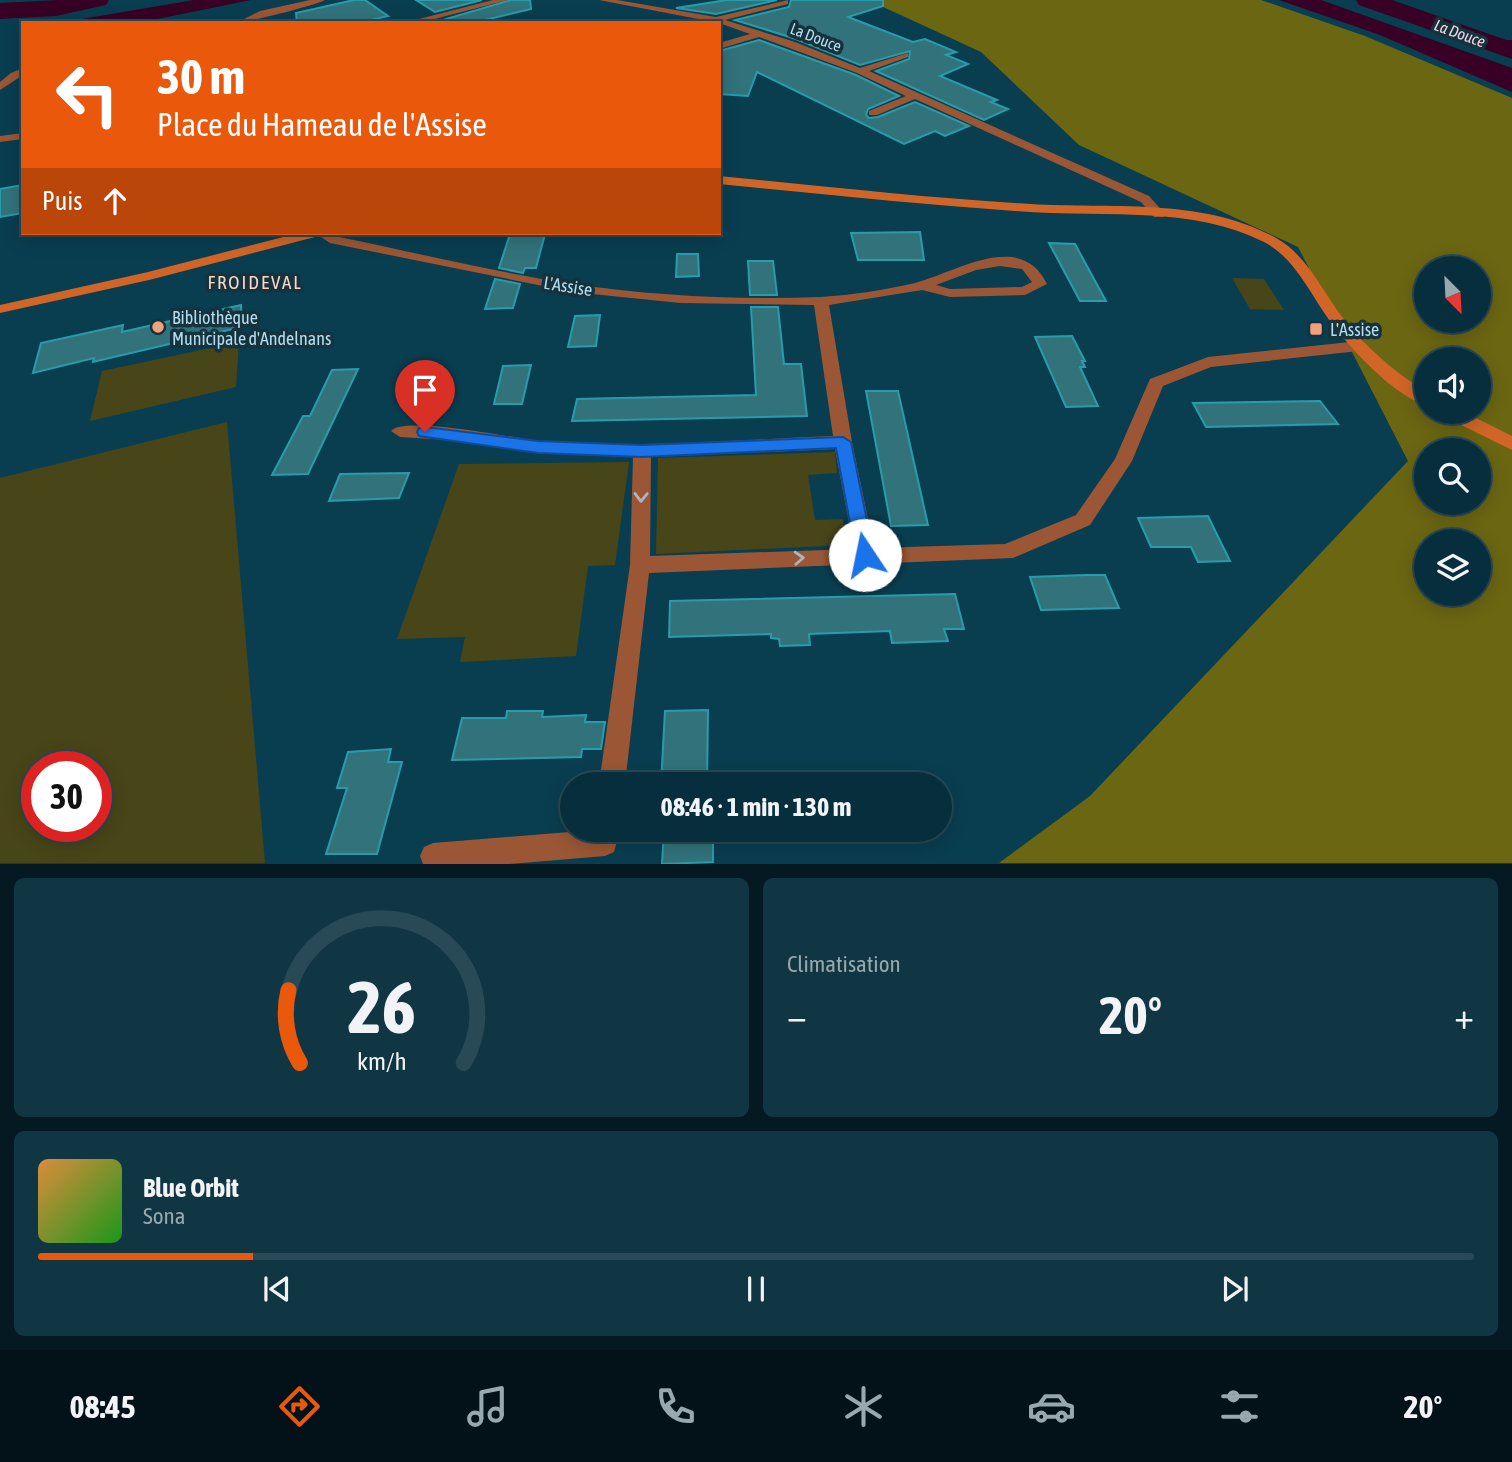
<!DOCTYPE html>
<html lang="fr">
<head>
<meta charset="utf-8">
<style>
	:root { --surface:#072e3c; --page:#103643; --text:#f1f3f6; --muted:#98a8af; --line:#284a56; --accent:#ea580c }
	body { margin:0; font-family:"Asap Condensed",sans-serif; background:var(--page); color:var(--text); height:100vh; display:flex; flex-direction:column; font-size:26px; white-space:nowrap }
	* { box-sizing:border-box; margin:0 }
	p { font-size:23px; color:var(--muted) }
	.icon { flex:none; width:38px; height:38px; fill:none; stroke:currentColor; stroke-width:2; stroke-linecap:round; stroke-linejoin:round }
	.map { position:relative; height:864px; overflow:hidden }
	.panel { display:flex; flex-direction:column; gap:14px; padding:14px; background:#041921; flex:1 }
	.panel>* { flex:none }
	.top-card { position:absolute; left:21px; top:21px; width:700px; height:214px; border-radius:0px; box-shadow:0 4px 18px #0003,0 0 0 2px var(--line); background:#ea580c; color:#fff; overflow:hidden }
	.needle { width:46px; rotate:156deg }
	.controls { position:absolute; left:1414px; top:256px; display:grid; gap:14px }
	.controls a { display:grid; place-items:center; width:77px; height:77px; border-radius:50%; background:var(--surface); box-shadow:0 4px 18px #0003,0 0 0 2px var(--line); font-size:35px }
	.speed { position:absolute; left:21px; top:751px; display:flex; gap:14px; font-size:35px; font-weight:700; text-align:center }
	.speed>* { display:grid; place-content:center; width:91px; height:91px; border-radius:50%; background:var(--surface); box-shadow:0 4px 18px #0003,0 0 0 2px var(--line); line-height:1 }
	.speed .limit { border:10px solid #d22; background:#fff; color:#111 }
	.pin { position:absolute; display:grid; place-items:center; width:60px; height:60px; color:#fff; margin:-72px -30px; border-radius:50% 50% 50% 0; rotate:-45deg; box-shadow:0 0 7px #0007 }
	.pin .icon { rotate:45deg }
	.me { position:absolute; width:77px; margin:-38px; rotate:349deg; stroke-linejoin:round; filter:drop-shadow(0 0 5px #0008) }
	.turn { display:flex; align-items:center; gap:24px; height:147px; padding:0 21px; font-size:32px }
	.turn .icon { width:91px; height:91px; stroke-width:2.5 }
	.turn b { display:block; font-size:49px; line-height:60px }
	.then { display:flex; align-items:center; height:66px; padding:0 21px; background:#0003; gap:14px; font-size:26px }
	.big { font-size:52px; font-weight:700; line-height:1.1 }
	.panel .tile { flex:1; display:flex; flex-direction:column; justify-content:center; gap:10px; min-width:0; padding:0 24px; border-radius:10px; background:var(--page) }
	.panel .dial { align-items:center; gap:0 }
	.dial svg { height:182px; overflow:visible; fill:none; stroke:var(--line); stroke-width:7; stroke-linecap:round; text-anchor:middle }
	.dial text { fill:var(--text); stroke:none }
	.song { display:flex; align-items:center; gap:21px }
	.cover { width:84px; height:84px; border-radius:10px; background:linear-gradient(135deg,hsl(30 70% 55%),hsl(120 70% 35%)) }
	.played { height:7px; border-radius:4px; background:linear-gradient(90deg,var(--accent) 15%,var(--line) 15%) }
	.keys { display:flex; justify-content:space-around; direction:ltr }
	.heat { display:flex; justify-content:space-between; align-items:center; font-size:38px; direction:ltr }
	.panel .tiles { flex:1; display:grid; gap:14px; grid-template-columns:1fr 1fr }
	.tile:last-child { grid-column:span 2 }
	.trip { position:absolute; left:560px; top:772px; width:392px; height:70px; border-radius:35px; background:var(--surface); box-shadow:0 4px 18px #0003,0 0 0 2px var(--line); font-weight:700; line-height:70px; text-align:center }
	.dock { display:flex; height:112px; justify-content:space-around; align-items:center; background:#031218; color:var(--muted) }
	.dock .icon { width:49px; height:49px }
	.dock .on { color:var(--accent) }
	.dock b { font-size:32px; color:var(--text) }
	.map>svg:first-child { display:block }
	.green { fill:#484618; fill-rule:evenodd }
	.forest { fill:#6b6612; fill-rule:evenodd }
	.water { fill:#370024 }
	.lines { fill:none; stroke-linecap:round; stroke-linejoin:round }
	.stream { fill:#370024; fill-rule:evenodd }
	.river { fill:#370024; fill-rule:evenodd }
	.building { fill:#32737b; stroke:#279dab; stroke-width:2 }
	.street { fill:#9b5735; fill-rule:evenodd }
	.secondary { fill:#d16528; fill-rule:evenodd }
	.oneway { stroke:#acb5b7 }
	.route { fill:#1a73e8; stroke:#114b97; stroke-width:2 }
	.poi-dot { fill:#f1a17b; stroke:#15323d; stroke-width:2.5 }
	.labels { text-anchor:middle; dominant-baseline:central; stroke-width:7; stroke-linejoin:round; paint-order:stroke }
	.far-water-label { font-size:16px; font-style:italic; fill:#f3d5e4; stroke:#15323d }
	.far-street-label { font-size:16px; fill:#b3ddef; stroke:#15323d }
	.street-label { font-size:18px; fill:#b3ddef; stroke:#15323d }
	.poi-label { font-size:18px; fill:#b3ddef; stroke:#15323d; text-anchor:start }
	.neighbourhood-label { font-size:19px; letter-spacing:2px; fill:#f6d7c8; stroke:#15323d }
</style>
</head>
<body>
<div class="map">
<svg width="1512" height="864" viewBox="0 0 1512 864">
	<rect width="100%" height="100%" fill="#093e50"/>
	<!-- green -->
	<g class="green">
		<polygon points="1232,278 1264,279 1284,310 1250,309"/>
		<polygon points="239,342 236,387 90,421 102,371"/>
		<path d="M227 422 265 863H0V478ZM96 766V826H37V766Z"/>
		<polygon points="835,452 837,473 808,475 815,520 843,519 845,545 656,554 658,458"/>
		<polygon points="629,462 615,565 588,566 576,656 460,662 465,637 397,639 459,464"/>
	</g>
	<!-- forest -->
	<path class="forest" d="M868 0H1261L1365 36 1512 98V863H999L1090 796 1408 461 1298 247 1079 145 981 52ZM1426 268H1479V320H1426ZM1426 359H1479V411H1426ZM1426 450H1479V502H1426ZM1426 541H1479V593H1426Z"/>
	<!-- water -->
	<g class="water">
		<polygon points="194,0 251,0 138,23 58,23"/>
		<polygon points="1279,0 1321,0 1512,68 1512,92 1380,35"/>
	</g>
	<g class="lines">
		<!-- stream -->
		<polygon class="stream" points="1512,40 1512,42 1488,43 1486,42 1488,41"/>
		<!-- river -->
		<g class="river">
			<polygon points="58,0 109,0 106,5 56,16 0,19 0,3"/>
			<polygon points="1356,0 1392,0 1512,42 1512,59 1359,5"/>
		</g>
	</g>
	<!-- building -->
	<g class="building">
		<polygon points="354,0 365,0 388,16 358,23 297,23 296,13"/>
		<polygon points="416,0 482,0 435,12"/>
		<polygon points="511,0 530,0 531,9 473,23 453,23 446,19"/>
		<polygon points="727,0 777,0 716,14 676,8"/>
		<polygon points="791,0 883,0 883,6 848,17 913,42 925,39 956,52 946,55 968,64 940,76 997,100 991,102 1008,109 984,120 876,71 909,59 910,51 860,65 796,39 735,20 789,7"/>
		<polygon points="759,40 856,75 899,96 868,109 866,115 869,118 878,117 915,102 969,126 945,136 935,131 904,144 757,72 748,96 719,94 719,51"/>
		<polygon points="23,185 23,213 0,217 0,189"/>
		<polygon points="920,232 924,260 858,260 851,233"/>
		<polygon points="510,234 545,234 536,268 525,268 523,273 499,268"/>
		<polygon points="1049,243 1075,244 1106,301 1080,301"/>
		<polygon points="677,254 698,254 699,276 676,277"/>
		<polygon points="748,261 773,261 777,295 750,295"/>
		<polygon points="495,279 520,284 513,308 485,309"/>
		<polygon points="241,305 242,327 93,362 94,358 33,373 41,343 123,325 122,332"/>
		<polygon points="751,307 778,307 784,364 801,364 807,416 572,421 577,399 756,395"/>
		<polygon points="600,315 596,346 568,347 575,316"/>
		<polygon points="1072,336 1085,361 1082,361 1085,367 1080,367 1098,406 1066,407 1035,337"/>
		<polygon points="531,365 522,404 494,404 503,366"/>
		<polygon points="358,369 308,474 272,475 303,416 310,416 332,370"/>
		<polygon points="866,391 898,391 928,525 891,526"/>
		<polygon points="1320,401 1338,424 1206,427 1193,403"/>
		<polygon points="409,473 399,498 329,501 340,474"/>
		<polygon points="1208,516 1230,561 1198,562 1191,547 1151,547 1138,518"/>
		<polygon points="1086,575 1105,575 1119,608 1041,610 1030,577"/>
		<polygon points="955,594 964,629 944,629 948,641 892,643 890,631 809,634 810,645 780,646 779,639 771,638 771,634 669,637 670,601"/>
		<polygon points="708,710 707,784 661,784 665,711"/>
		<polygon points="507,711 543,711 542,717 586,715 585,722 605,722 601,749 582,749 581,757 452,760 462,718 506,718"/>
		<polygon points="391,749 388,762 402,762 377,854 326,854 347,788 337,788 348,752"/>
		<polygon points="664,830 713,830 713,862 662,864"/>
	</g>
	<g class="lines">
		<!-- street -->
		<g class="street">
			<path d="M310 0H325C316 5 246 23 236 23L260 11Z"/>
			<polygon points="493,0 508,0 419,23 415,20"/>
			<polygon points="599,0 617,0 716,17 788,0 788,4 725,20 795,42 860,68 908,53 908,57 869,71 1149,196 1165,214 1164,217 1154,217 1141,202 915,99 877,115 869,115 869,111 906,96 857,73 759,37 719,49 719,43 750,34 719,23"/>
			<polygon points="23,68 23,75 0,90 0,82 11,73"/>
			<polygon points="23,133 23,139 0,142 0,136"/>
			<path d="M315 233H330L334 236C414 252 493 272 573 284 654 296 739 300 821 297 852 295 885 290 915 283 955 273 1021 229 1047 284L1025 295 950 297 922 290 829 305 852 442 874 548 1005 544 1076 515 1115 459 1150 379 1208 357 1359 341 1367 346 1359 351 1211 367 1163 386 1132 461 1090 525 1013 558 649 573 625 784H599L630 565 633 457 538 453 449 440 400 437 391 431C402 415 515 438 538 441 636 449 735 440 833 436L814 305 680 303 573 292 330 243ZM1000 266 1022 269 1032 282 1022 287 950 289 936 285 976 270ZM835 449 854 549 650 556 651 457Z"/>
			<polygon points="594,830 620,830 614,852 605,856 509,864 423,864 420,856 424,847 433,843"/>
		</g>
		<!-- secondary -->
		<g class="secondary">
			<path d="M719 176C823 186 927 198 1031 204 1111 209 1202 197 1276 238 1307 255 1322 291 1343 318 1366 348 1395 372 1426 392V405C1393 396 1345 343 1325 314 1308 289 1293 257 1264 242 1192 206 1108 217 1030 212 926 205 823 194 719 184Z"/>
			<polygon points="299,233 321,233 319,236 149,280 0,313 0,305 148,272"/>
			<polygon points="1439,411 1462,411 1512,436 1512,450 1441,415"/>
		</g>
	</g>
	<!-- one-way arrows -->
	<defs><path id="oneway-chevron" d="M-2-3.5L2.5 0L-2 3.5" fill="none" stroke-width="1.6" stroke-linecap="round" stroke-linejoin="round" transform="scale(1.75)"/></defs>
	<g class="oneway">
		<use href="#oneway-chevron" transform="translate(641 497) rotate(91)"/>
		<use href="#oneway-chevron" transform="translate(799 558) rotate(-3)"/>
	</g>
	<!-- route -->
	<polygon class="route" points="425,427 538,441 642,445 843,437 851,442 874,555 872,561 865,563 859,561 856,555 836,448 642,457 538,453 419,436 417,432 419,428"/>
	<!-- markers -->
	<g class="poi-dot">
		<circle cx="158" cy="327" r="7"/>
		<rect x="1309" y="322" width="14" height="14" rx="3.5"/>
	</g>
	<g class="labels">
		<!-- far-water labels -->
		<g class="far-water-label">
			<text transform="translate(1460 33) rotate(20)">La Douce</text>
		</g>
		<!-- far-street labels -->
		<g class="far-street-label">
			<text transform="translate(816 37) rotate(21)">La Douce</text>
		</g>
		<!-- street labels -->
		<g class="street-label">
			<text transform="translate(568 286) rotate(9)">L'Assise</text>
		</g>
		<!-- poi labels -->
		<g class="poi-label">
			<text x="172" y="317">Bibliothèque<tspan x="172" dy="21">Municipale d'Andelnans</tspan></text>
			<text x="1330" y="329">L'Assise</text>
		</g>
		<!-- neighbourhood labels -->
		<g class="neighbourhood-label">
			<text x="255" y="282">FROIDEVAL</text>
		</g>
	</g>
</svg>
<div class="controls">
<a><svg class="needle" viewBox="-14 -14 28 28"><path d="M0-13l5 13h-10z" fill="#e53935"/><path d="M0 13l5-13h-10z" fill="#98a8af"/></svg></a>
<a><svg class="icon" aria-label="sound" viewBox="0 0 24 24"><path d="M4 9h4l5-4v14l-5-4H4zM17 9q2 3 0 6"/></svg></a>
<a><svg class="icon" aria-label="search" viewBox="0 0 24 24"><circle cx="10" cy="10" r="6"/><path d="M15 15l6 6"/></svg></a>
<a><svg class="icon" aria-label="layers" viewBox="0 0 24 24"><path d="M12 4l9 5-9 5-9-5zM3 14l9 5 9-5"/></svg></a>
</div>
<div class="speed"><div class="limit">30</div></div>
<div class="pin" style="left:425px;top:432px;background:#d93025"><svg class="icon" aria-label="arrive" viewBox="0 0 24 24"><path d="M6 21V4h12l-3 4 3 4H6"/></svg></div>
<svg class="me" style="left:865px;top:555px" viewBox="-20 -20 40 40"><circle r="19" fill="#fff"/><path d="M0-13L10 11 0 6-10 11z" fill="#1a73e8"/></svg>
<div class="trip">08:46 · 1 min · 130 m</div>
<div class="top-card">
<div class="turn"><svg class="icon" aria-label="left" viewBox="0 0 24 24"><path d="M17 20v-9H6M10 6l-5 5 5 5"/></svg><div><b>30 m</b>Place du Hameau de l'Assise</div></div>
<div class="then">Puis<svg class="icon" aria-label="ahead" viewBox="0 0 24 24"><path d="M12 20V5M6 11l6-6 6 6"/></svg></div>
</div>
</div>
<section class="panel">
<div class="tiles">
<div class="tile dial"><svg viewBox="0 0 100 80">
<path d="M14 69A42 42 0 1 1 86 69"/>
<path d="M14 69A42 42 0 0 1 9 37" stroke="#ea580c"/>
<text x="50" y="56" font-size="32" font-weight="700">26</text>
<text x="50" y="72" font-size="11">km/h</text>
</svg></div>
<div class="tile"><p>Climatisation</p>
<div class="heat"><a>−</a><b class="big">20°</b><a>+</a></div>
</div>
<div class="tile">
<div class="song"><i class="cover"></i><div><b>Blue Orbit</b><p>Sona</p></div></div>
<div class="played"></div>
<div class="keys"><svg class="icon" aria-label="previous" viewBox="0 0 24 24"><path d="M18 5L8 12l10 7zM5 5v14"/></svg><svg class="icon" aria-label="pause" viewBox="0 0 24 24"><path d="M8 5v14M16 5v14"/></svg><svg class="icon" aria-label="next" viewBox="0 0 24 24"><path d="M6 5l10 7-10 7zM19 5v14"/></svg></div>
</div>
</div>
</section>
<nav class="dock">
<b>08:45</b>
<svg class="icon on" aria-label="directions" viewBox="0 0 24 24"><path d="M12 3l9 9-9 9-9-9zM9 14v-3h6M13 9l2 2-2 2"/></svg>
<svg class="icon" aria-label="music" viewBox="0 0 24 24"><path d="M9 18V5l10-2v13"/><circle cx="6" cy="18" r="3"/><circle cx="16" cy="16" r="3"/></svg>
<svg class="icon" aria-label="phone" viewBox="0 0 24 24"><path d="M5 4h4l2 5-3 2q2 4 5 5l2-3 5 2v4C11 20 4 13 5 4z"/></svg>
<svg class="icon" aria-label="climate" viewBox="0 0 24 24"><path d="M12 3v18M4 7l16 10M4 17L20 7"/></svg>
<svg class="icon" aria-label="car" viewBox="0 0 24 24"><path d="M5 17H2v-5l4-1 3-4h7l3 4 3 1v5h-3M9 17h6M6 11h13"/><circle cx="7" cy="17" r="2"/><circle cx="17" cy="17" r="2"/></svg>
<svg class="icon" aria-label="filters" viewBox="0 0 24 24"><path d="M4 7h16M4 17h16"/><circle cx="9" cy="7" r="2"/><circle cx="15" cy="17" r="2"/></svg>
<b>20°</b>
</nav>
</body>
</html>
